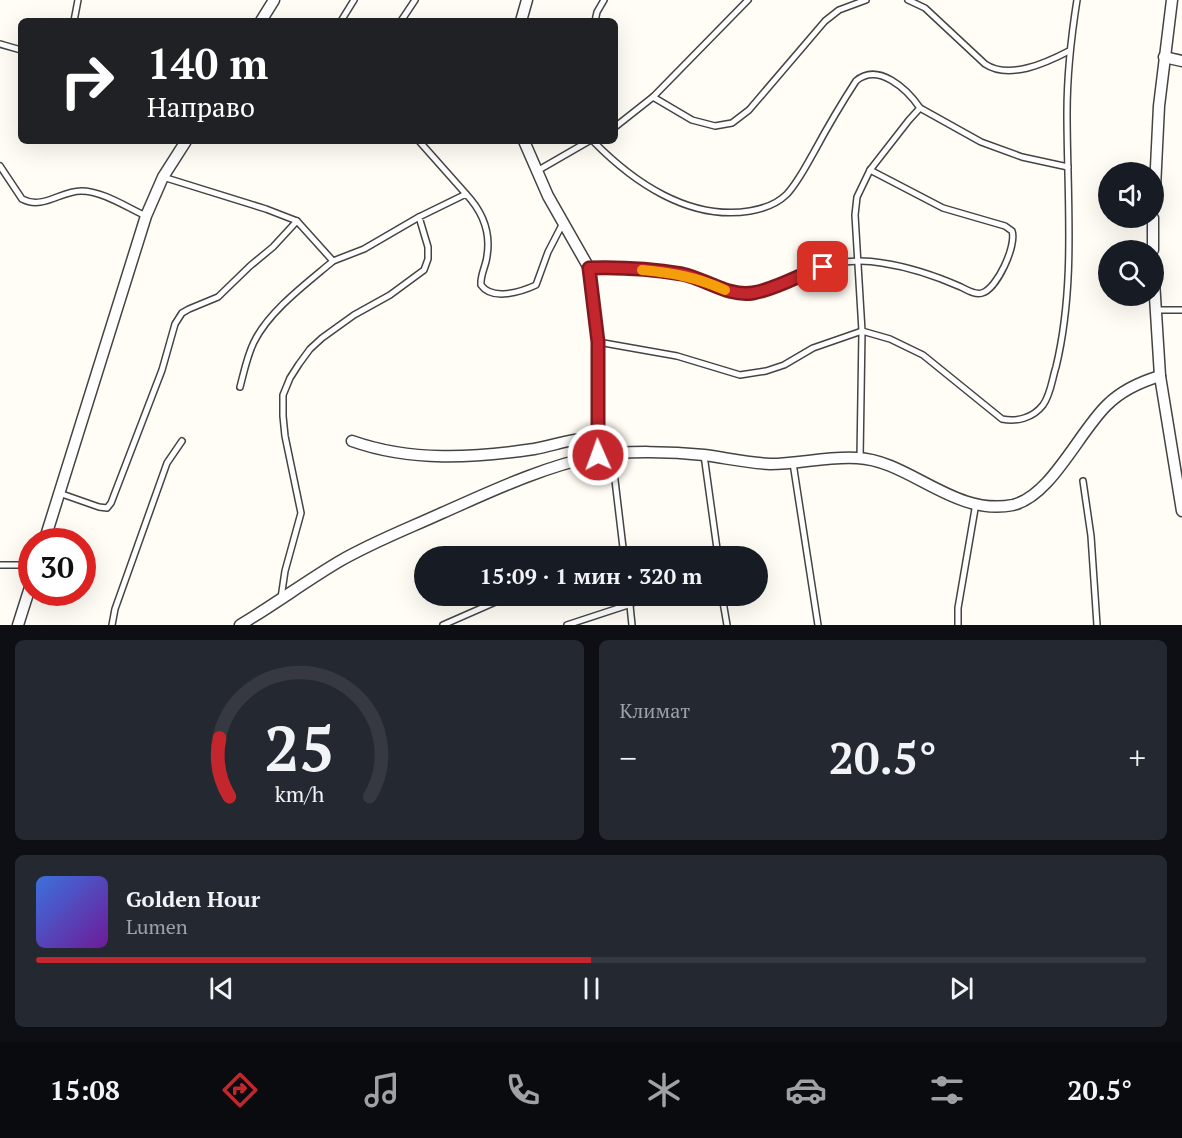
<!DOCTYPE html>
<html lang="ru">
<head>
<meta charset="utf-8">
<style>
	:root { --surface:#171b24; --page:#242831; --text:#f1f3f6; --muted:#9ea1a6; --line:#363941; --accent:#c4262e }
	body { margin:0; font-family:"PT Serif",serif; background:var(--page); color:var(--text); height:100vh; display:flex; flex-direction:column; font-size:22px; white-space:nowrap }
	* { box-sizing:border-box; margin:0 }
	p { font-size:20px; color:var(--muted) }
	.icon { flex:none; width:33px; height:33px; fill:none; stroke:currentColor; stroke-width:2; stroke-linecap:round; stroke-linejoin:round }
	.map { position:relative; height:625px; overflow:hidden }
	.panel { display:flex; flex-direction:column; gap:15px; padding:15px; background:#0d0f14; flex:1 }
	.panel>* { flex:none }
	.top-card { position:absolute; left:18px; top:18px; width:600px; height:126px; border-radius:9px; box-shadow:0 6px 24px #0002; background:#202124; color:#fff; overflow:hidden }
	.controls { position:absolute; left:1098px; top:162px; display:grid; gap:12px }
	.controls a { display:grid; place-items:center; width:66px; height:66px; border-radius:50%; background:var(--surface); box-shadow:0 6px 24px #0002; font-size:30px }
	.speed { position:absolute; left:18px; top:528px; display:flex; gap:12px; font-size:30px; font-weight:700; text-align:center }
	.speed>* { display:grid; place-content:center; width:78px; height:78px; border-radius:50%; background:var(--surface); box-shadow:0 6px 24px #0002; line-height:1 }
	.speed .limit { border:9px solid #d22; background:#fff; color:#111 }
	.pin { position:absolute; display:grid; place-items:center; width:51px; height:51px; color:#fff; margin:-26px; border-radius:12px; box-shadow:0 3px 9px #0006 }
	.me { position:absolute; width:66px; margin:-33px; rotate:358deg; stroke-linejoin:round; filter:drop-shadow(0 0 4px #0008) }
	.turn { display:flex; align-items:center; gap:21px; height:126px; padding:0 30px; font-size:27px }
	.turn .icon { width:78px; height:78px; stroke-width:2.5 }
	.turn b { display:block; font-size:42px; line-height:51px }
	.big { font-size:45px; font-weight:700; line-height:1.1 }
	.panel .card { flex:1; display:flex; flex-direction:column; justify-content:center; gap:9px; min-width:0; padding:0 21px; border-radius:9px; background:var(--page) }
	.panel .dial { align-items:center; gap:0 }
	.dial svg { height:156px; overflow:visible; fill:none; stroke:var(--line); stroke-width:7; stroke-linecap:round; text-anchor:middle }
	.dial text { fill:var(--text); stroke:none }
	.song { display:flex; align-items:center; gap:18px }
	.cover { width:72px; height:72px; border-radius:9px; background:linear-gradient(135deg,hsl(220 70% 55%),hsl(280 70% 35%)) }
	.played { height:6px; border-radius:3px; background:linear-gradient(90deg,var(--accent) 50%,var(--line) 50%) }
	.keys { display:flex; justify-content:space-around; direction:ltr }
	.heat { display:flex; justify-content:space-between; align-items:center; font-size:33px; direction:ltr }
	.panel .tiles { flex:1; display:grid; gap:15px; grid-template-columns:1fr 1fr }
	.card:last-child { grid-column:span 2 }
	.trip { position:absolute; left:414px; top:546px; width:354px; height:60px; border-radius:30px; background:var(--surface); box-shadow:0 6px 24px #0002; font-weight:700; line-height:60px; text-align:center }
	.tab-bar { display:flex; height:96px; justify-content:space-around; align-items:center; background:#090b0e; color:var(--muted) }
	.tab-bar .icon { width:42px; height:42px }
	.tab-bar .active { color:var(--accent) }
	.tab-bar b { font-size:27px; color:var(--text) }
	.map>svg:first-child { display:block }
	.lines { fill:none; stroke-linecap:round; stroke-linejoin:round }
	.service-casing { stroke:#444; stroke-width:8 }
	.minor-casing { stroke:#444; stroke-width:13 }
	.service { stroke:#fff; stroke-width:5 }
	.minor { stroke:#fff; stroke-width:10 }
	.route-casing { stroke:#7f191e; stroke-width:15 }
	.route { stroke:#c4262e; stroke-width:10 }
	.slow { stroke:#f59e0b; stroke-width:10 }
</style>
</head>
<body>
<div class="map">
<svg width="1182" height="625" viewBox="0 0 1182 625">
	<rect width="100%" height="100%" fill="#fffdf5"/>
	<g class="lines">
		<!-- service casing -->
		<g class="service-casing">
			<g id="service">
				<path d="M908 0 925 8 985 64C1009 80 1046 63 1069 51"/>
				<polyline points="74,21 78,0"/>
				<polyline points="341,21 354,0"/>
				<polyline points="401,21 415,0"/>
				<polyline points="595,21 597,12 604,0"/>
				<polyline points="0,44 21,50"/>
				<polyline points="653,97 692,120 715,126 732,123 749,110 825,21 839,10 866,0"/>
				<polyline points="615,127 653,97 748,0"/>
				<polyline points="419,141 466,194"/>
				<path d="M593 141C633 182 689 221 750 211 762 209 777 204 787 194 798 182 806 166 814 152 827 128 841 104 856 81 878 62 907 89 920 108L981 142 1022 157 1068 167"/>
				<path d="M0 166 22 199C43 210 60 191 81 191 103 191 126 207 146 216"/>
				<path d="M870 170 857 197 855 215 862 331 890 339 923 355 1002 419C1017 422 1033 418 1043 405 1051 394 1052 379 1056 367 1076 284 1067 197 1067 113 1067 75 1071 38 1077 0"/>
				<polyline points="537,171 589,141"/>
				<polyline points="163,177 266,209 297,221 333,261 364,249 419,217"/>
				<path d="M589 268C621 267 655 268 685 275 704 279 723 293 741 293 764 294 786 281 806 272 831 262 856 258 882 263 909 267 936 276 961 287 967 290 975 295 982 293 997 289 1017 245 1012 231L1005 226 943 208 870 170 909 120 920 108"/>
				<polyline points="1156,310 1182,310"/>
				<polyline points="598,342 677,356 740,375 766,371 784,365 813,348 862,331 860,458"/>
				<path d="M240 387C244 372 247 356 254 342 269 311 307 283 333 261"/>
				<polyline points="612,455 624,556"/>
				<polyline points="704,455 718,556"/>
				<polyline points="793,463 818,625"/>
				<polyline points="1083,481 1091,536 1097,625"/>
				<polyline points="59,493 99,507 107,508 111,503 162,370 175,324 182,313 189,309 218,297 250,266 273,247 297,221"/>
				<polyline points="612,556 623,553"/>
				<polyline points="0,565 32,565"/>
				<polyline points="629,596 632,625"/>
				<polyline points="722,596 727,625"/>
				<path d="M281 598 285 571 301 513 285 436 283 416V395L290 378 299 364 310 349 322 338 354 315 390 295 424 270 428 259V247L419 217 466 194C482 211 491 232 487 256 486 266 480 275 481 285 492 301 521 292 536 285L548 252 563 223"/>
				<polyline points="112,625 115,609 167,463 182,441"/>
				<polyline points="443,625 509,596"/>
				<polyline points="567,625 631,604"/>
				<polyline points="958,625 958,608 976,503"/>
			</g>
		</g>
		<!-- minor casing -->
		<g class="minor-casing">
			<g id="minor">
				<polyline points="261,21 274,0"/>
				<polyline points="521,21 527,0"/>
				<polyline points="1164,57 1182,61"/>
				<polyline points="524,141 548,196 589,268 598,342 598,455"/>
				<polyline points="1154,208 1159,106 1172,0"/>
				<polyline points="1153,250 1153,218"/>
				<polyline points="1154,281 1160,376 1182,511"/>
				<path d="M352 441C411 462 474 458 534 449 557 445 573 437 597 439"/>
				<polyline points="44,542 146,216 163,177 186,141"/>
				<polyline points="18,625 32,581"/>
				<path d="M240 625C274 605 306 581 340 561 373 542 407 529 442 513 492 491 542 467 596 456 624 450 675 452 704 455 726 458 748 463 770 464 799 464 828 456 857 458 909 460 954 517 1013 505 1051 496 1079 432 1107 405 1122 390 1140 382 1160 376"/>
			</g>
		</g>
		<!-- service -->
		<use href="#service" class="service"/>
		<!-- minor -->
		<use href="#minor" class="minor"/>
	</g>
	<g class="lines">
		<!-- route casing -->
		<g class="route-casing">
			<path id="route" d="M598 455V342L589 268C620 267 652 269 682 274 706 279 728 297 753 293 777 289 800 274 823 267"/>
		</g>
		<!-- route -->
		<use href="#route" class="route"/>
		<!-- slow -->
		<path class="slow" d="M642 270C673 273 696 277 725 290"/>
	</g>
</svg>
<div class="controls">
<a><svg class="icon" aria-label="sound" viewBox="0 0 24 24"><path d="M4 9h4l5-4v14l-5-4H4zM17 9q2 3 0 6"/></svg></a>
<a><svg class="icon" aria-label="search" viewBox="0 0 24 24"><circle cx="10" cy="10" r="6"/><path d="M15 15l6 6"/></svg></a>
</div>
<div class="speed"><div class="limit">30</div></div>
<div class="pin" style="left:823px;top:267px;background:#d93025"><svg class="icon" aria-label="arrive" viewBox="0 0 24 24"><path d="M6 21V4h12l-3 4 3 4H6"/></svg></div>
<svg class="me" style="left:598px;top:455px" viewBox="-20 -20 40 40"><circle r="17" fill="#c4262e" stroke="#fff" stroke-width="3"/><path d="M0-11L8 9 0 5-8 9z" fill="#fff"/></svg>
<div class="trip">15:09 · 1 мин · 320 m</div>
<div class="top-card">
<div class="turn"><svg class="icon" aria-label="right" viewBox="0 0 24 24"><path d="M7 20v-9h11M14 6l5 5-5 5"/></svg><div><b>140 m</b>Направо</div></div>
</div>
</div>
<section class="panel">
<div class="tiles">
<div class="card dial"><svg viewBox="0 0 100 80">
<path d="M14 69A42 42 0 1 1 86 69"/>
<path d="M14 69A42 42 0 0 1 9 39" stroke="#c4262e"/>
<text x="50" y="56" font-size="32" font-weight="700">25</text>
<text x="50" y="72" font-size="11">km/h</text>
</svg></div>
<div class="card"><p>Климат</p>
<div class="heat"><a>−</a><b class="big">20.5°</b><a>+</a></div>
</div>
<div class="card">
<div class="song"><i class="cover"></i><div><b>Golden Hour</b><p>Lumen</p></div></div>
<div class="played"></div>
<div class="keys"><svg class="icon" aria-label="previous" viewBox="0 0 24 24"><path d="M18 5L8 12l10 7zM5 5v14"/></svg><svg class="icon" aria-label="pause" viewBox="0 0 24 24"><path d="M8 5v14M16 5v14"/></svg><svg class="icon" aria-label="next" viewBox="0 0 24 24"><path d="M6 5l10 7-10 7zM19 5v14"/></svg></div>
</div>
</div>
</section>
<nav class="tab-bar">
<b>15:08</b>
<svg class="icon active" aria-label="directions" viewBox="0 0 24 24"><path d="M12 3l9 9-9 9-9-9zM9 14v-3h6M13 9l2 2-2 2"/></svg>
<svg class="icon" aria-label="music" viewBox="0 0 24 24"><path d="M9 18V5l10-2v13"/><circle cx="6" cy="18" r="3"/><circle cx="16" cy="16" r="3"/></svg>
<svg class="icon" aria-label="phone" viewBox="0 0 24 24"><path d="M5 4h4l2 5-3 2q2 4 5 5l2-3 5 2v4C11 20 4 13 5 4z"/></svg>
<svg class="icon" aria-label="climate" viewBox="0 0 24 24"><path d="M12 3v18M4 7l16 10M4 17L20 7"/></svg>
<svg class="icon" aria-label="car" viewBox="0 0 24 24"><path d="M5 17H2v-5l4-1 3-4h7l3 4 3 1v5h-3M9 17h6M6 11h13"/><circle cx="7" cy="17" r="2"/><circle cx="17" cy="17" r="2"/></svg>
<svg class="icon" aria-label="filters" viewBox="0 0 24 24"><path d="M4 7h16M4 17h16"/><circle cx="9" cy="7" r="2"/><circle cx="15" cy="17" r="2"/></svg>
<b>20.5°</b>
</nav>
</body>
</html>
